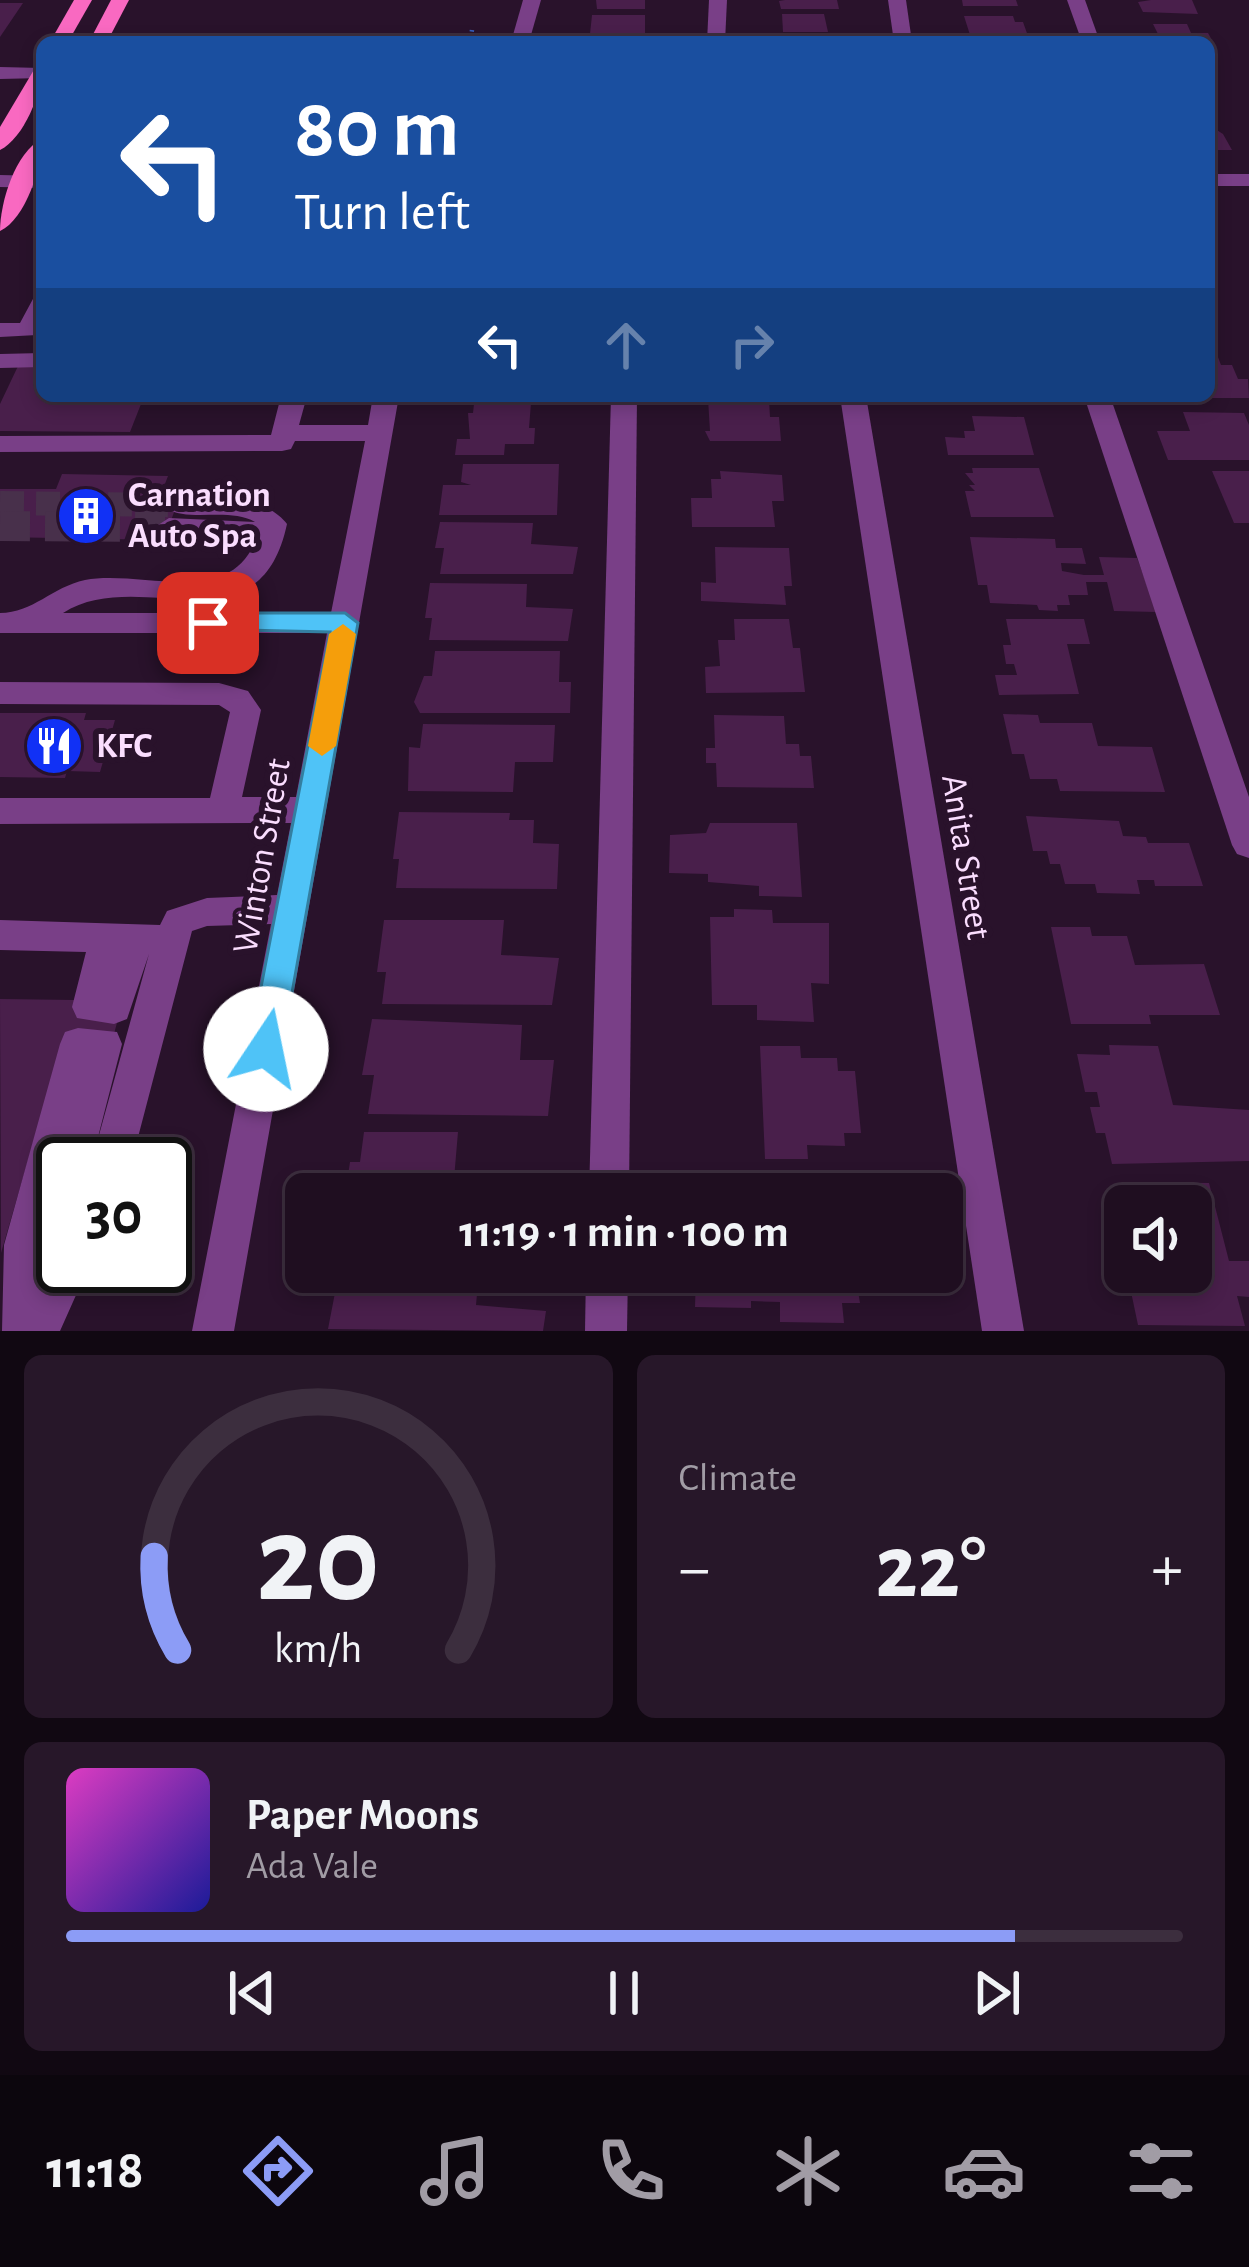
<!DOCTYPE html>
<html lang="en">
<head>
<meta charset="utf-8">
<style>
	:root { --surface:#1f0e20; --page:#271729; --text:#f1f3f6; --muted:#a19ca5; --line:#3c2e3e; --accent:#8c9cf6 }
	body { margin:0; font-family:"Alegreya Sans",sans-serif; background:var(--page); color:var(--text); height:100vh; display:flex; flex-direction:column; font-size:45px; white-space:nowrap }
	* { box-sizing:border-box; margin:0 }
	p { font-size:39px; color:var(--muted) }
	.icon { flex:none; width:66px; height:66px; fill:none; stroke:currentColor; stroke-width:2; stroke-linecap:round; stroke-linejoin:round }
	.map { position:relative; height:1331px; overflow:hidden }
	.drawer { display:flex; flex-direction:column; gap:24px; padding:24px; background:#110812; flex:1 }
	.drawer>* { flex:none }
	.banner { position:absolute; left:36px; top:36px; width:1179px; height:366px; border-radius:18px; box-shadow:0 6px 18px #0003,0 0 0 3px var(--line); background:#1a4fa0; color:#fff; overflow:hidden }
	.controls { position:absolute; left:1104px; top:1185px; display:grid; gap:24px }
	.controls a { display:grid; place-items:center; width:108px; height:108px; border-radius:18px; background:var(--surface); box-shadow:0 6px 18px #0003,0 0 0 3px var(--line); font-size:60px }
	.speed { position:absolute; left:36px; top:1137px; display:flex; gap:24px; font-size:60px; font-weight:700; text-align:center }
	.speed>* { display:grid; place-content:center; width:156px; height:156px; border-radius:50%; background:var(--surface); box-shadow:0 6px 18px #0003,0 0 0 3px var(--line); line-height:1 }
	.speed .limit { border:6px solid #111; border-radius:18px; background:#fff; color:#111 }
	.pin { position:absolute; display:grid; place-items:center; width:102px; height:102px; color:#fff; margin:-51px; border-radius:24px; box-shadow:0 6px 18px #0006 }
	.me { position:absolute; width:132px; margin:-66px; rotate:11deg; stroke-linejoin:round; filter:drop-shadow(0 0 9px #0008) }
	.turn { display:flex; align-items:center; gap:42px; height:252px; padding:0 60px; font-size:54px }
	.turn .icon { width:156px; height:156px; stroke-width:2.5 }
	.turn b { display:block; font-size:84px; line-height:102px }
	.lanes { display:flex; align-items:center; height:114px; padding:0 60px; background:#0003; justify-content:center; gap:60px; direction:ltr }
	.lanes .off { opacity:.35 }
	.big { font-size:90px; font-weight:600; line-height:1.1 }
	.drawer .widget { flex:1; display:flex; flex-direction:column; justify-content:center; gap:18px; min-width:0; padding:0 42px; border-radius:18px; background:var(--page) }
	.drawer .dial { align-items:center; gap:0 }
	.dial svg { height:312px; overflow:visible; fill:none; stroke:var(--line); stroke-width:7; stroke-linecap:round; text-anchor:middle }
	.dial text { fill:var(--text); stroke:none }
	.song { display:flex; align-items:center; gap:36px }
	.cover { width:144px; height:144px; border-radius:18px; background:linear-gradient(135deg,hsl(310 70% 55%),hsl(240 70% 35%)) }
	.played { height:12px; border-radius:6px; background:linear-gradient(90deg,var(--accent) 85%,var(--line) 85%) }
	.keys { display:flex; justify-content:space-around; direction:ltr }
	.heat { display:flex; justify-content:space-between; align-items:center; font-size:66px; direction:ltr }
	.drawer .tiles { flex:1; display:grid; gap:24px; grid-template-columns:1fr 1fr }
	.widget:last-child { grid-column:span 2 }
	.trip { position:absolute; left:285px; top:1173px; width:678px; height:120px; border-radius:18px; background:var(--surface); box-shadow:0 6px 18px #0003,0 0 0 3px var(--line); font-weight:600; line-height:120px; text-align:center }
	.tab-bar { display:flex; height:192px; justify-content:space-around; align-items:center; background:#0c060d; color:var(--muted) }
	.tab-bar .icon { width:84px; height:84px }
	.tab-bar .current { color:var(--accent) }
	.tab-bar b { font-size:54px; color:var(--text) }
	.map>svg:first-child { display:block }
	.building { fill:#491f4b }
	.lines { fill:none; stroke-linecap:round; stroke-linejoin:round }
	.minor-tunnel-far1 { stroke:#48304b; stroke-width:24; stroke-dasharray:24 12; stroke-linecap:butt }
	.minor-tunnel { stroke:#48304b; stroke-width:30; stroke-dasharray:30 15; stroke-linecap:butt }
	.path { stroke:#365db9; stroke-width:4.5; stroke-dasharray:4.5 6; stroke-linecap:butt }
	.minor { fill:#793f87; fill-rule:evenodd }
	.major { fill:#f969c1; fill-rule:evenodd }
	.route { fill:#4fc3f7; stroke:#337fa1; stroke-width:3 }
	.slow { fill:#f59e0b }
	.labels { text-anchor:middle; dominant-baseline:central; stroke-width:12; stroke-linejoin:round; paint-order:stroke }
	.poi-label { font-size:36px; font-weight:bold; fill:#faddfe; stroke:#29122b; text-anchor:start }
	.street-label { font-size:36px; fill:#faddfe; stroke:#29122b }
</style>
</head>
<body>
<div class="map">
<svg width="1249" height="1331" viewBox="0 0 1249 1331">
	<rect width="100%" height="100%" fill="#29122b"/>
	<!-- building -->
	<g class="building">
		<polygon points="596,0 645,0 645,9 597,9"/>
		<polygon points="785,0 837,0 839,9 781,9 779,1"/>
		<polygon points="962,0 1016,0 1018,6 963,6"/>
		<polygon points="1151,0 1192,0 1198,14 1143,12 1138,2"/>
		<polygon points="0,3 23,3 0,37"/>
		<polygon points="782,14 824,14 828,32 783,32"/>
		<polygon points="592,15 645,15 645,35 590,34"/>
		<polygon points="964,16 1013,16 1015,22 1023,22 1028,36 970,35"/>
		<polygon points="1153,24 1187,24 1191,33 1208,33 1213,42 1162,42"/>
		<polygon points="384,35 462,36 461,42 382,42"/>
		<polygon points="1209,125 1223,134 1232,150 1209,150"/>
		<polygon points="1209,352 1216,352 1221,365 1232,365 1238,379 1248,379 1249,398 1209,398"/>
		<polygon points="19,364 42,364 42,396 165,396 162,405 141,404 130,432 0,431 0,404"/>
		<polygon points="708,399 769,400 770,417 779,417 781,441 710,441 705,431 710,431"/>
		<polygon points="531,403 529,428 535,428 534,444 505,444 504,455 455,455 457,439 470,439 468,413 473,413 474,404"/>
		<polygon points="1183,412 1244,413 1249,425 1249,460 1168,460 1157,431 1190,431"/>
		<polygon points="972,416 1024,417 1034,455 948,455 945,437 965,438 964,431 975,431"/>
		<polygon points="463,464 559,464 557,515 439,515 443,485 471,485 461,482"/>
		<polygon points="972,468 1039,468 1054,517 971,517 965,491 975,491 969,485 975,485 965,473 973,473"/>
		<polygon points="720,471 782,475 784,501 772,501 775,527 692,527 691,498 712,498 711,479 721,479"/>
		<polygon points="1212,471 1249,471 1249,523 1234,523"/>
		<polygon points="62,474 168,476 163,489 182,490 164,540 0,537 0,489 56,489"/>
		<polygon points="440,522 533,523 531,544 578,547 573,574 440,574 444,548 435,548"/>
		<polygon points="970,537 1055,539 1056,548 1082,548 1086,564 1061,563 1062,571 1084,575 1104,575 1099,557 1137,558 1157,612 1114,611 1107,582 1086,582 1088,595 1068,595 1070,605 1057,605 1058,611 1039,610 1037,605 990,603 987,585 978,585"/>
		<polygon points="715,547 789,548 792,586 784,586 786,605 701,601 701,582 716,583"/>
		<polygon points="430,583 527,584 526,607 573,609 568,641 429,640 432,618 425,618"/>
		<polygon points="734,619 789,619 793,648 800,648 805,692 706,693 705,667 720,666 718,640 735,640"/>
		<polygon points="1006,619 1084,619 1090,644 1067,644 1079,694 999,695 995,675 1017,675 1014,664 1006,664 1003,645 1011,645"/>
		<polygon points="435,651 560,651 559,682 571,682 570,713 420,713 414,702 424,676 432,676"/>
		<polygon points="0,713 86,713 84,720 115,720 100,772 67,771 65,778 0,777"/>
		<polygon points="1003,714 1038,715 1040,723 1092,723 1098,746 1152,747 1165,792 1060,791 1057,779 1030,779 1024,754 1012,754"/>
		<polygon points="714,715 784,716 786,744 799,744 800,756 811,756 814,788 717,787 716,763 706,763 706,748 715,748"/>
		<polygon points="423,724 555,725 553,762 515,762 513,792 408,791 409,747 420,748"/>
		<polygon points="399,812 510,813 509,820 534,820 533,843 559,844 557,889 396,888 399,859 393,859"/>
		<polygon points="1026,816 1119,821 1123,836 1146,837 1148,843 1189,843 1203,886 1155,886 1154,880 1137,880 1140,894 1097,893 1095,884 1065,884 1060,864 1050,864 1047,851 1033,851"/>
		<polygon points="710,823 797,823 802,897 759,896 759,886 708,882 708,874 669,873 670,835 706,833"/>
		<polygon points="734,909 772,910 773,923 829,923 829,984 811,983 814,1022 757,1020 757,1005 712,1005 710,917 734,917"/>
		<polygon points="384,920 504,920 501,955 559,958 552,1005 382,1004 386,972 377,972"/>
		<polygon points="1051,927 1090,927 1092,936 1127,936 1135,965 1204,964 1220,1015 1149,1015 1151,1024 1071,1024"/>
		<polygon points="0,999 75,1000 121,1008 111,1045 62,1044 1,1253"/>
		<polygon points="372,1019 522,1025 520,1060 554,1060 548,1116 368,1114 374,1075 362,1075"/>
		<polygon points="1109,1045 1158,1046 1173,1105 1249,1110 1249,1161 1112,1164 1105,1133 1096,1133 1090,1107 1100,1107 1097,1092 1085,1092 1077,1054 1110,1055"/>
		<polygon points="760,1046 800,1046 801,1058 837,1058 838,1071 855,1071 861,1133 844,1133 845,1146 807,1145 808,1159 765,1159"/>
		<polygon points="364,1132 458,1132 454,1179 532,1179 531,1194 362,1194 362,1189 346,1189 350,1162 360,1162"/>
		<polygon points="1133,1182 1209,1183 1229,1261 1249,1261 1249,1297 1237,1296 1245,1326 1138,1325 1130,1287 1155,1287 1150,1272 1191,1272 1191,1206 1138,1206"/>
		<polygon points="339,1272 479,1272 476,1305 546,1311 543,1331 328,1329"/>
		<polygon points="696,1272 863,1272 866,1291 858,1291 860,1303 842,1303 844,1323 780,1322 780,1302 751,1301 751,1308 695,1307"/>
	</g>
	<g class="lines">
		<!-- minor-tunnel-far1 -->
		<polyline class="minor-tunnel-far1" points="0,503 176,505"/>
		<!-- minor-tunnel -->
		<polyline class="minor-tunnel" points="0,526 169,527"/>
		<!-- path -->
		<g class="path">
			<polyline points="134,37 200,36 206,42"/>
			<polyline points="470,42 472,30"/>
		</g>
		<!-- minor -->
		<g class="minor">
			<polygon points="523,0 541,0 529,42 511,42"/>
			<polygon points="709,0 727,0 725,42 707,42"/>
			<polygon points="888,0 906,0 912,42 894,42"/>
			<polygon points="1067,0 1085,0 1100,42 1082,42"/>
			<polygon points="0,67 42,68 42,78 0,79"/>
			<rect x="1209" y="174" width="40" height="12"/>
			<polygon points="0,175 42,176 42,188 0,187"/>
			<polygon points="42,295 42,328 37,335 0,337 0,323 20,323 34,297"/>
			<polygon points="42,353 42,367 0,368 0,354"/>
			<path d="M281 396H307L299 425H368L373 396H399L234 1331H192L271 924 207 926 192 931 131 1164H91L149 954 127 1019 114 1024 77 1018 72 1007 86 952 0 950V920L160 925 167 911 207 898 277 895 291 823 0 824V798H210L230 712 219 705 0 704V682L219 683 248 691 261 710 242 797H296L327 633H0V613C33 613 52 587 85 580 139 569 226 608 254 544L248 539 169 536 155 527 169 518 255 522C227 506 184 525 162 505 186 480 267 496 287 524 259 655 139 564 63 613H331L365 441H295L291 449 282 451 0 452V436L271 435Z"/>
			<polygon points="611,396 637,396 629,1194 589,1194"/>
			<polygon points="840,396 866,396 1024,1331 982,1331"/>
			<polygon points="1084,396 1110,396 1249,797 1249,858 1237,854 1232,845"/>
			<path d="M78 1028 117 1032 122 1044 98 1137 86 1164H63C63 1197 44 1234 44 1271L53 1252 63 1248V1266H89L60 1331H2L4 1245 60 1044 65 1032Z"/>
			<polygon points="586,1272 628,1272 627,1331 585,1331"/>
		</g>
		<!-- major -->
		<g class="major">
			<polygon points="74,0 92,0 68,42 50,42"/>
			<polygon points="111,0 129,0 107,42 89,42"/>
			<path d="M42 66C42 93 24 138 0 150V127L35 68Z"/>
			<path d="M42 139C42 166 26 219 0 231 0 203 15 152 42 139Z"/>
		</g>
	</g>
	<!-- route -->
	<polygon class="route" points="208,613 345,613 358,623 282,1049 277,1060 266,1064 254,1060 249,1049 330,632 199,629 195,623 199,616"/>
	<!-- slow -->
	<polygon class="slow" points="343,624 356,634 336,746 322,756 308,746 329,634"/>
	<!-- icons -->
	<defs>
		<g id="building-disc" transform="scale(3)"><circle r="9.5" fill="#1131f5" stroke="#29122b"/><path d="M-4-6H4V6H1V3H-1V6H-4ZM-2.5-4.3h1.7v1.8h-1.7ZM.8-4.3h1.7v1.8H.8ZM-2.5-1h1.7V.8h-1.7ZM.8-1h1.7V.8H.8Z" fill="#fff"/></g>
		<g id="restaurant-disc" transform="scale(3)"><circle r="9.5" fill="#1131f5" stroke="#29122b"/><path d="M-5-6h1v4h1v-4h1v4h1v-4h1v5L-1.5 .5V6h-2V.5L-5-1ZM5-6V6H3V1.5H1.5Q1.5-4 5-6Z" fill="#fff"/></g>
	</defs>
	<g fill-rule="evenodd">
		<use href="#building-disc" x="86" y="516"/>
		<use href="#restaurant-disc" x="54" y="746"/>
	</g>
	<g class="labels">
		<!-- poi labels -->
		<g class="poi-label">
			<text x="128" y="495">Carnation<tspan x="128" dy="41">Auto Spa</tspan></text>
			<text x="96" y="746">KFC</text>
		</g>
		<!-- street labels -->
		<g class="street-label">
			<text transform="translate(262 856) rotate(-80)">Winton Street</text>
			<text transform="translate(966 857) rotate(81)">Anita Street</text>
		</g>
	</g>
</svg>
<div class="controls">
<a><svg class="icon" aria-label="sound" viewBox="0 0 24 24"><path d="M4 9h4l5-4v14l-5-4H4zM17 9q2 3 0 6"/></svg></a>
</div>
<div class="speed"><div class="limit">30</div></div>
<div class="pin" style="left:208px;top:623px;background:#d93025"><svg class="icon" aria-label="arrive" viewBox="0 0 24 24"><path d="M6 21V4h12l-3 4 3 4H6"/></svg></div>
<svg class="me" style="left:266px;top:1049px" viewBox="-20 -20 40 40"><circle r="19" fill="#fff"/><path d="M0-13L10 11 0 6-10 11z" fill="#4fc3f7"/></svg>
<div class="trip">11:19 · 1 min · 100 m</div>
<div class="banner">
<div class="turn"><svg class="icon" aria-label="left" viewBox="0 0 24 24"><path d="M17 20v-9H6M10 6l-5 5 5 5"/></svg><div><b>80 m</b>Turn left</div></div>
<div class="lanes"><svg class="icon" aria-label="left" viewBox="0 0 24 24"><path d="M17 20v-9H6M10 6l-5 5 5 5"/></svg><svg class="icon off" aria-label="ahead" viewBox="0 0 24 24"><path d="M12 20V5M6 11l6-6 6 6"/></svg><svg class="icon off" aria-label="right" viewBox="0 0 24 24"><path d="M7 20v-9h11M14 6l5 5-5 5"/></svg></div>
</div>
</div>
<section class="drawer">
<div class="tiles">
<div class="widget dial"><svg viewBox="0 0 100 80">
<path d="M14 69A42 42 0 1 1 86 69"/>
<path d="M14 69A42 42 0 0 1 8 45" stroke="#8c9cf6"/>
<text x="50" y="56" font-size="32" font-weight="700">20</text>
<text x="50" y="72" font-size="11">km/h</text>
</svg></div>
<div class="widget"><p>Climate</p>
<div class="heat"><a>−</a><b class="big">22°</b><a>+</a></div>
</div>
<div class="widget">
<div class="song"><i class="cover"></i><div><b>Paper Moons</b><p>Ada Vale</p></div></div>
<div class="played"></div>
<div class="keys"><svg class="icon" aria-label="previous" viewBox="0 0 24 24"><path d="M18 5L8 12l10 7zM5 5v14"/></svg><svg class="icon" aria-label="pause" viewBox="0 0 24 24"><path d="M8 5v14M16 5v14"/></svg><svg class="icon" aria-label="next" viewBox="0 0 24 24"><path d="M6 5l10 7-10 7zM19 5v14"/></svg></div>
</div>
</div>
</section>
<nav class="tab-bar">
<b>11:18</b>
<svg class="icon current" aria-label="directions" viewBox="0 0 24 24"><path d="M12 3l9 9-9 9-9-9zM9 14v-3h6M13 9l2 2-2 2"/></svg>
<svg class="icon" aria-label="music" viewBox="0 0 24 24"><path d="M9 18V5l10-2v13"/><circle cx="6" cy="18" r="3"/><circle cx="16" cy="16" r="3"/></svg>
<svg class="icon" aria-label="phone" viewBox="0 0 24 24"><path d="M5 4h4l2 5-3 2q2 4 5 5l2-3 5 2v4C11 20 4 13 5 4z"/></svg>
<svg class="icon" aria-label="climate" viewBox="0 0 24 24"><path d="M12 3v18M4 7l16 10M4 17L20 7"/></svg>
<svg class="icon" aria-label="car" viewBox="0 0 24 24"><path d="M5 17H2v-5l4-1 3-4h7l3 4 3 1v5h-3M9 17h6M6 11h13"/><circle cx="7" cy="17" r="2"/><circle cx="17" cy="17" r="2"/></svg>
<svg class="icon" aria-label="filters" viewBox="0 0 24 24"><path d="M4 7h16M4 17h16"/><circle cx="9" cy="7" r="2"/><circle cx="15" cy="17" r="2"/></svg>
</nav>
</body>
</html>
